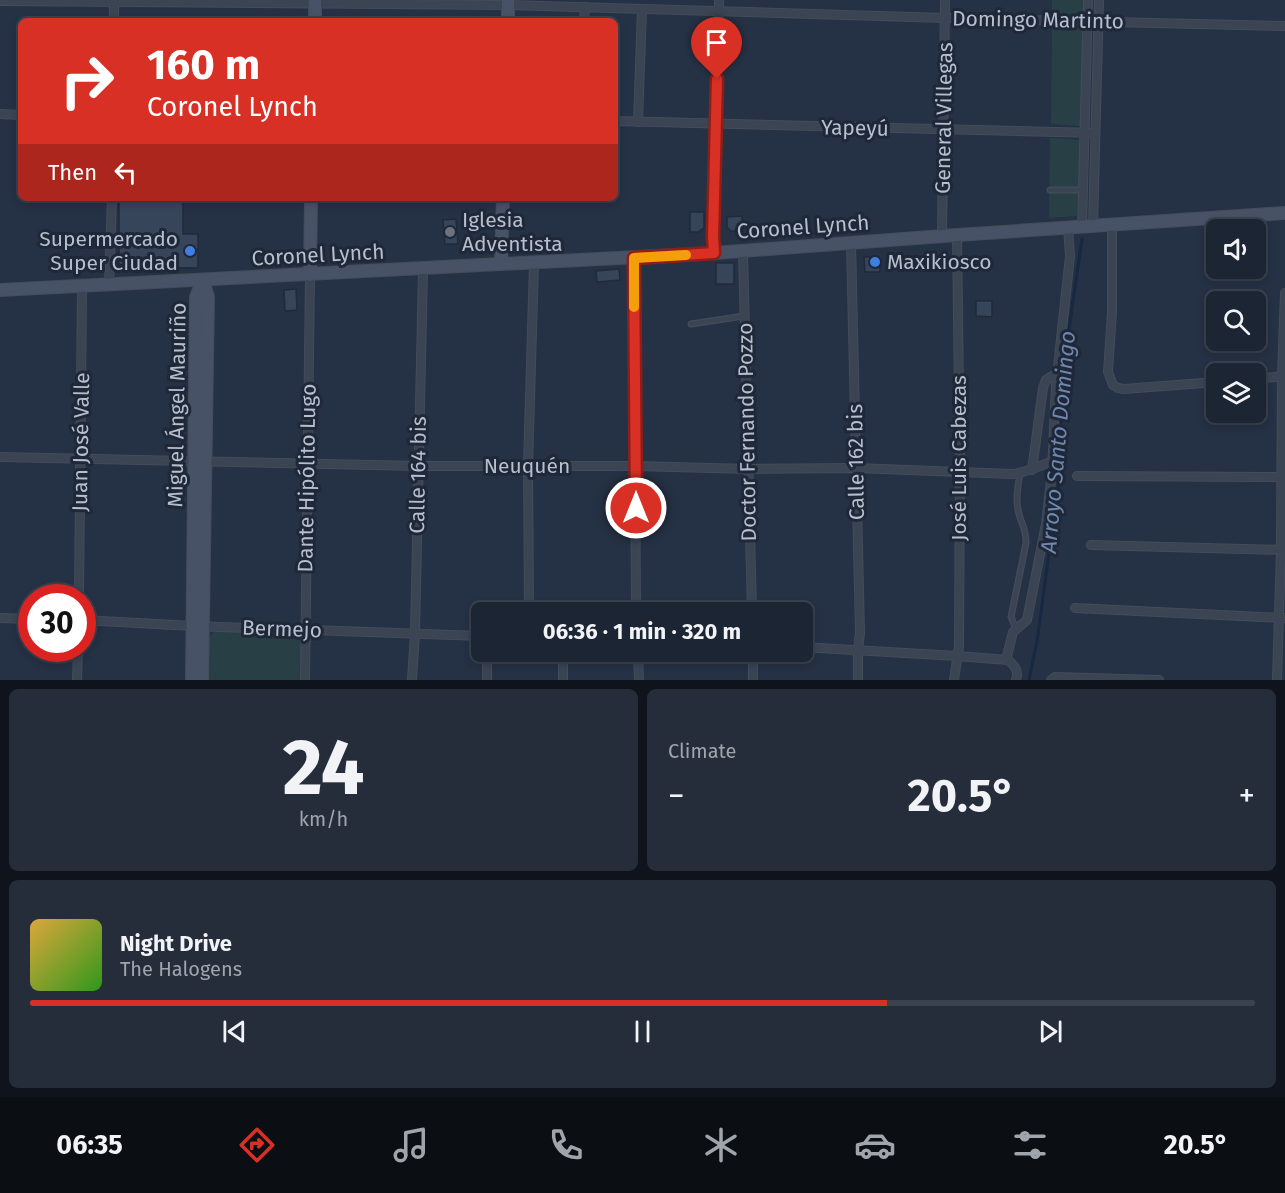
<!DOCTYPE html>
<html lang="en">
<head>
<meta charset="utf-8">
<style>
	:root { --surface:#1c2533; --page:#252d3b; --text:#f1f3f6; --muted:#a0a5ac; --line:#3a424e; --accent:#d93025 }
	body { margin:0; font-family:"Fira Sans",sans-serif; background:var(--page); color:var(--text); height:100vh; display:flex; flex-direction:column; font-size:22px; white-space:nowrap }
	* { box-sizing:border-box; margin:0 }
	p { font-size:20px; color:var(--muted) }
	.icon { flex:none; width:33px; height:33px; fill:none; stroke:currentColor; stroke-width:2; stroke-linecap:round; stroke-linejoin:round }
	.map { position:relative; height:680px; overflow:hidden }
	.panel { display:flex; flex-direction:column; gap:9px; padding:9px; background:#0f141c; flex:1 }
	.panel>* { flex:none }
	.hud { position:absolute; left:18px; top:18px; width:600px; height:183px; border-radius:9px; box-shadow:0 3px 9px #0003,0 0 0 2px var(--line); background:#d93025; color:#fff; overflow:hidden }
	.fabs { position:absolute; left:1206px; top:219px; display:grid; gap:12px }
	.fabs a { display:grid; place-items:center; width:60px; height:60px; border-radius:9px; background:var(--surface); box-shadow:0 3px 9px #0003,0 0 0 2px var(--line); font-size:30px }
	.speed { position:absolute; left:18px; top:584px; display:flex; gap:12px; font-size:30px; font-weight:700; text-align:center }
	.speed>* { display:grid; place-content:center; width:78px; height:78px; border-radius:50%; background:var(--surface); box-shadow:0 3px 9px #0003,0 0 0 2px var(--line); line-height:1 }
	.speed .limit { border:9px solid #d22; background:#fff; color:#111 }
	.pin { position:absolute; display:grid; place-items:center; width:51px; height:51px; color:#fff; margin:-62px -26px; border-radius:50% 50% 50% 0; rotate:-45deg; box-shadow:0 0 6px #0007 }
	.pin .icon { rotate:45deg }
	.me { position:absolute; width:66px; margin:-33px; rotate:0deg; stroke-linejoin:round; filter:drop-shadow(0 0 4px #0008) }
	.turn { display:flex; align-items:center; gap:21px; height:126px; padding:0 30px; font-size:27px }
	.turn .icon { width:78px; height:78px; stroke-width:2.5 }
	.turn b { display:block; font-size:42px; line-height:51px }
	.then { display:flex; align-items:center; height:57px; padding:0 30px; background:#0003; gap:12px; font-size:22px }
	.big { font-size:45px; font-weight:700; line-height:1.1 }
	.panel .widget { flex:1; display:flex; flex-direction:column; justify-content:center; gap:9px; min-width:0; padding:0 21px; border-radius:9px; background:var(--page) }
	.panel .dial { align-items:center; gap:0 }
	.dial b { font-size:78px; line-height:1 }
	.song { display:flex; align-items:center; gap:18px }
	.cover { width:72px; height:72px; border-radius:9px; background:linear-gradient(135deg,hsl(40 70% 55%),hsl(110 70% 35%)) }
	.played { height:6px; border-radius:3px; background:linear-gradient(90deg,var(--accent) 70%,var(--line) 70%) }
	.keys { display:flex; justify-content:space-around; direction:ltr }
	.heat { display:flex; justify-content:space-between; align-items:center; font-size:33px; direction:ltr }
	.panel .tiles { flex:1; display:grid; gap:9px; grid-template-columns:1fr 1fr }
	.widget:last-child { grid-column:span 2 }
	.trip { position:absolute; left:471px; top:602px; width:342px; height:60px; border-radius:9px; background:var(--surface); box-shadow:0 3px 9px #0003,0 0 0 2px var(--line); font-weight:700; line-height:60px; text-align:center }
	.dock { display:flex; height:96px; justify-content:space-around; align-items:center; background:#0b0f14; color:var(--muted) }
	.dock .icon { width:42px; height:42px }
	.dock .active { color:var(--accent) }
	.dock b { font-size:27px; color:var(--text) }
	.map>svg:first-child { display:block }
	.green { fill:#284045 }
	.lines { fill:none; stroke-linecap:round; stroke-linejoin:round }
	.stream { stroke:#172843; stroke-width:3 }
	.building { fill:#37455a; stroke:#212a3b; stroke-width:1.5 }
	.lane-casing { stroke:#444c5c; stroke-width:7 }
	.street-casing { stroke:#444c5c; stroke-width:10 }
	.secondary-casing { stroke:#444c5c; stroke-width:14 }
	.lane { stroke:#3a4453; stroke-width:4.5 }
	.street { stroke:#3a4453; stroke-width:8 }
	.secondary { stroke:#485266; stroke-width:12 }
	.route-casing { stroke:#8d1f18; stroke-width:15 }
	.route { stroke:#d93025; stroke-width:10 }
	.slow { stroke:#f59e0b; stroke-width:10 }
	.worship-dot { fill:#6b7280; stroke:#1f2839; stroke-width:2 }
	.shop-dot { fill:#3f7fe0; stroke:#1f2839; stroke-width:2 }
	.labels { text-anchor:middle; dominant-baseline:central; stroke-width:6; stroke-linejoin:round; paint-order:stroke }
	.street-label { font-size:21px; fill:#b7bfcd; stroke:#1f2839 }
	.poi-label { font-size:21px; fill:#b7bfcd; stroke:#1f2839; text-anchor:start }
	.water-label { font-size:22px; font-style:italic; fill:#6f87ad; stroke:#1f2839 }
</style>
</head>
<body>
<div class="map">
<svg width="1285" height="680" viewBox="0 0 1285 680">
	<rect width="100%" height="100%" fill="#253144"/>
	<!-- green -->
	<g class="green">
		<polygon points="1052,0 1084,0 1084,16 1052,14"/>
		<polygon points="1052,28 1084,28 1080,126 1051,124"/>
		<polygon points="1050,138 1080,140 1077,216 1049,218"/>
		<polygon points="218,631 295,632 300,634 302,638 300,680 209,680 209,638 214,632"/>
	</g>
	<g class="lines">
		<!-- stream -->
		<polyline class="stream" points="1029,680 1037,641 1058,488 1062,399 1069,329 1082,239"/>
	</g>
	<!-- building -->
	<g class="building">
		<polygon points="119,198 183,198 183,234 198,234 198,268 125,267 119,264"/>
		<polygon points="690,212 704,212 704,228 698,232 690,232"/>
		<polygon points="742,216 743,231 731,231 727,227 727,217"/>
		<polygon points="456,219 458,244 445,244 443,220"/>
		<polygon points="864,257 879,257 880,272 865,272"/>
		<rect x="716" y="263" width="18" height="21"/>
		<polygon points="619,269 620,280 597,282 596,271"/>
		<polygon points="296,289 297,310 285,311 284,290"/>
		<polygon points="976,301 992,301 992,317 976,316"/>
	</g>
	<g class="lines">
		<!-- lane casing -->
		<g class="lane-casing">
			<g id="lane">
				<polyline points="1050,190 1083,190"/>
				<polyline points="691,324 744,316"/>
				<path d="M1016 629 1011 617 1026 543C1026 527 1022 526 1019 514 1015 500 1018 486 1020 473"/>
			</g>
		</g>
		<!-- street casing -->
		<g class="street-casing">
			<g id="street">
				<polyline points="0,1 508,5 945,18 1285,26"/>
				<polyline points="114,21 114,0"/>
				<polyline points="584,21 585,7"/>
				<polyline points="0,114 21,115"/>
				<polyline points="615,121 1095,133"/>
				<polyline points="638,122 642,9"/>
				<polyline points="1112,225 1112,312 1108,372 1113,385 1118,388 1124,389 1216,382"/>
				<polyline points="1093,226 1099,0"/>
				<polyline points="1082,227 1088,0"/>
				<polyline points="942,236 945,0"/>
				<polyline points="851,243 860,633 858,649 858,680"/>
				<polyline points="743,251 752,612"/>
				<polyline points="714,253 713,237 719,0"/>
				<polyline points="634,258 636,612"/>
				<polyline points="109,285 112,198"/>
				<polyline points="1256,379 1285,376"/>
				<path d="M0 457 418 466H635L748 469 856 468 1012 474C1027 472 1038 467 1052 461"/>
				<polyline points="1032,470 1043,388 1046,380 1057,373"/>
				<polyline points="1077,476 1285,477"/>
				<polyline points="1091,545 1285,550"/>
				<polyline points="79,597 82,287"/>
				<polyline points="1075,608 1285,618"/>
				<polyline points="529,612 528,466 534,263"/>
				<polyline points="0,618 32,619"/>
				<polyline points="82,620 193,626 482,636"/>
				<polyline points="802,647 957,656 1008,660"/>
				<polyline points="638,651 639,680"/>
				<polyline points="753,651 753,680"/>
				<polyline points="1008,660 1007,656 1013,632 1027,620 1046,524 1052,472 1056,385 1070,256 1068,227"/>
				<path d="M1008 660C1015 666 1019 671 1016 680"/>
				<polyline points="77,680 78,648"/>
				<polyline points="305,680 310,275"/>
				<polyline points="412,680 415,633 423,269"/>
				<polyline points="487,680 487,651"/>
				<polyline points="563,680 563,651"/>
				<polyline points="954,680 959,646 960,471 957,235"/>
				<polyline points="1051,680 1055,677 1159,680"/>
				<polyline points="1277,680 1281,550 1282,376 1285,293"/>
			</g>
		</g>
		<!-- secondary casing -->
		<g class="secondary-casing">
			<g id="secondary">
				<polyline points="315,21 315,0"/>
				<polyline points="508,21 508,0"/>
				<polyline points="501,264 503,198"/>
				<polyline points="310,275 311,198"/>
				<polyline points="0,290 714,253 957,235 1285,213"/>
				<polyline points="192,680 196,297 203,280"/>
				<polyline points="202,680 208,297 203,280"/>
			</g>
		</g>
		<!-- lane -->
		<use href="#lane" class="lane"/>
		<!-- street -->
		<use href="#street" class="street"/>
		<!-- secondary -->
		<use href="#secondary" class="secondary"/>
	</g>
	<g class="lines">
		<!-- route casing -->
		<g class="route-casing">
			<polyline id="route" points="636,508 634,258 714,253 713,237 717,79"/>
		</g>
		<!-- route -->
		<use href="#route" class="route"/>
		<!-- slow -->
		<polyline class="slow" points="634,307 634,258 686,255"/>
	</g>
	<!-- markers -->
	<circle class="worship-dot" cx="450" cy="232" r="6"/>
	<g class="shop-dot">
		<circle cx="190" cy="251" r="6"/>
		<circle cx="875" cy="262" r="6"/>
	</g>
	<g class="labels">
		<!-- street labels -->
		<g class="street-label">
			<text transform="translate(1038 20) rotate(1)">Domingo Martinto</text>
			<text transform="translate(944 118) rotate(-89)">General Villegas</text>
			<text transform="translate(855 128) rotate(1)">Yapeyú</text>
			<text transform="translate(803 227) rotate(-4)">Coronel Lynch</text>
			<text transform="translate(318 255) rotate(-3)">Coronel Lynch</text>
			<text transform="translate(177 405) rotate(-89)">Miguel Ángel Mauriño</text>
			<text transform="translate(747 432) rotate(-91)">Doctor Fernando Pozzo</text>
			<text transform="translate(81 442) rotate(-89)">Juan José Valle</text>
			<text transform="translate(959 458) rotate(-90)">José Luis Cabezas</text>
			<text transform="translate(856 462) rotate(-91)">Calle 162 bis</text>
			<text x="527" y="466">Neuquén</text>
			<text transform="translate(418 475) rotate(-89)">Calle 164 bis</text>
			<text transform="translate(307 478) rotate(-89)">Dante Hipólito Lugo</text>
			<text transform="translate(282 629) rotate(2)">Bermejo</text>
		</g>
		<!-- poi labels -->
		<g class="poi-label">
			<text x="462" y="220">Iglesia<tspan x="462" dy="24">Adventista</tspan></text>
			<text x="178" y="239" text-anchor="end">Supermercado<tspan x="178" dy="24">Super Ciudad</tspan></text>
			<text x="887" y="262">Maxikiosco</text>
		</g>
		<!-- water labels -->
		<g class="water-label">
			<text transform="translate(1058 442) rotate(-85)">Arroyo Santo Domingo</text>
		</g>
	</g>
</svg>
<div class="fabs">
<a><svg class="icon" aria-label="sound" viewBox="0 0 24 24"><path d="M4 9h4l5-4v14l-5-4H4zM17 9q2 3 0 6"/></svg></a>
<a><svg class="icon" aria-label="search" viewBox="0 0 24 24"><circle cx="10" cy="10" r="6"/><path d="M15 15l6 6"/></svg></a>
<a><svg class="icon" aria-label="layers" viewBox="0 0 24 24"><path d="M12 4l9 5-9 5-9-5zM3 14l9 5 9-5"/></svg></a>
</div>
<div class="speed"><div class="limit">30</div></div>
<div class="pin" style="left:717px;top:79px;background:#d93025"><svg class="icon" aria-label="arrive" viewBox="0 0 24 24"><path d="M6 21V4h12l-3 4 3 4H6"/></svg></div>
<svg class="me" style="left:636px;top:508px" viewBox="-20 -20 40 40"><circle r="17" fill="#d93025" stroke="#fff" stroke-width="3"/><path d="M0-11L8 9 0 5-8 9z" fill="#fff"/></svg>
<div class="trip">06:36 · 1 min · 320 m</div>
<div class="hud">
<div class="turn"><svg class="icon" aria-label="right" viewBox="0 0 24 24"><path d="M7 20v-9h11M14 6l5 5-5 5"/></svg><div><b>160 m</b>Coronel Lynch</div></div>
<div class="then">Then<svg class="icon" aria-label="left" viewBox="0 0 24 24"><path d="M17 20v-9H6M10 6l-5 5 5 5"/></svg></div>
</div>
</div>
<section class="panel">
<div class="tiles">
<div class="widget dial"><b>24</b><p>km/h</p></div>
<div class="widget"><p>Climate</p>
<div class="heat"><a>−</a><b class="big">20.5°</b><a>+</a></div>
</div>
<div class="widget">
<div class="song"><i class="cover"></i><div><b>Night Drive</b><p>The Halogens</p></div></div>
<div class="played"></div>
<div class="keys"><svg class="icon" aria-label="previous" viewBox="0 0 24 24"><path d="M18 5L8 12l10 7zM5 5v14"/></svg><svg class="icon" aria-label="pause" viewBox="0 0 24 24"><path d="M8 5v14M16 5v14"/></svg><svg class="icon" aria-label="next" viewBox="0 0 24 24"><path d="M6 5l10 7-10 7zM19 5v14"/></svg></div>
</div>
</div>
</section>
<nav class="dock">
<b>06:35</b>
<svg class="icon active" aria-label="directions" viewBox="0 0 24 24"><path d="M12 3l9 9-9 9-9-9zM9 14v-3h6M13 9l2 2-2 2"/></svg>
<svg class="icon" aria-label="music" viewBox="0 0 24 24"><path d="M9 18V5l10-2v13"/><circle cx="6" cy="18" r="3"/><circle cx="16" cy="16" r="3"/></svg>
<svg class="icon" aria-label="phone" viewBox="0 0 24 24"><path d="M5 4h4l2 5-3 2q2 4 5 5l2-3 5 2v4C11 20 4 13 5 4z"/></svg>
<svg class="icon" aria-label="climate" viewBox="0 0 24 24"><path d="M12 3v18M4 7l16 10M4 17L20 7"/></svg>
<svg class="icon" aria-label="car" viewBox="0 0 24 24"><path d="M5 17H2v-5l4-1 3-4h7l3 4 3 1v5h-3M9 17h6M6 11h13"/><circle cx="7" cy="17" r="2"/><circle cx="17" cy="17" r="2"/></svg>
<svg class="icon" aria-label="filters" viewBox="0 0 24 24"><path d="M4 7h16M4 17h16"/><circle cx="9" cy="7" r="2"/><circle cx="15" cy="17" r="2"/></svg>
<b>20.5°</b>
</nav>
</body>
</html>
